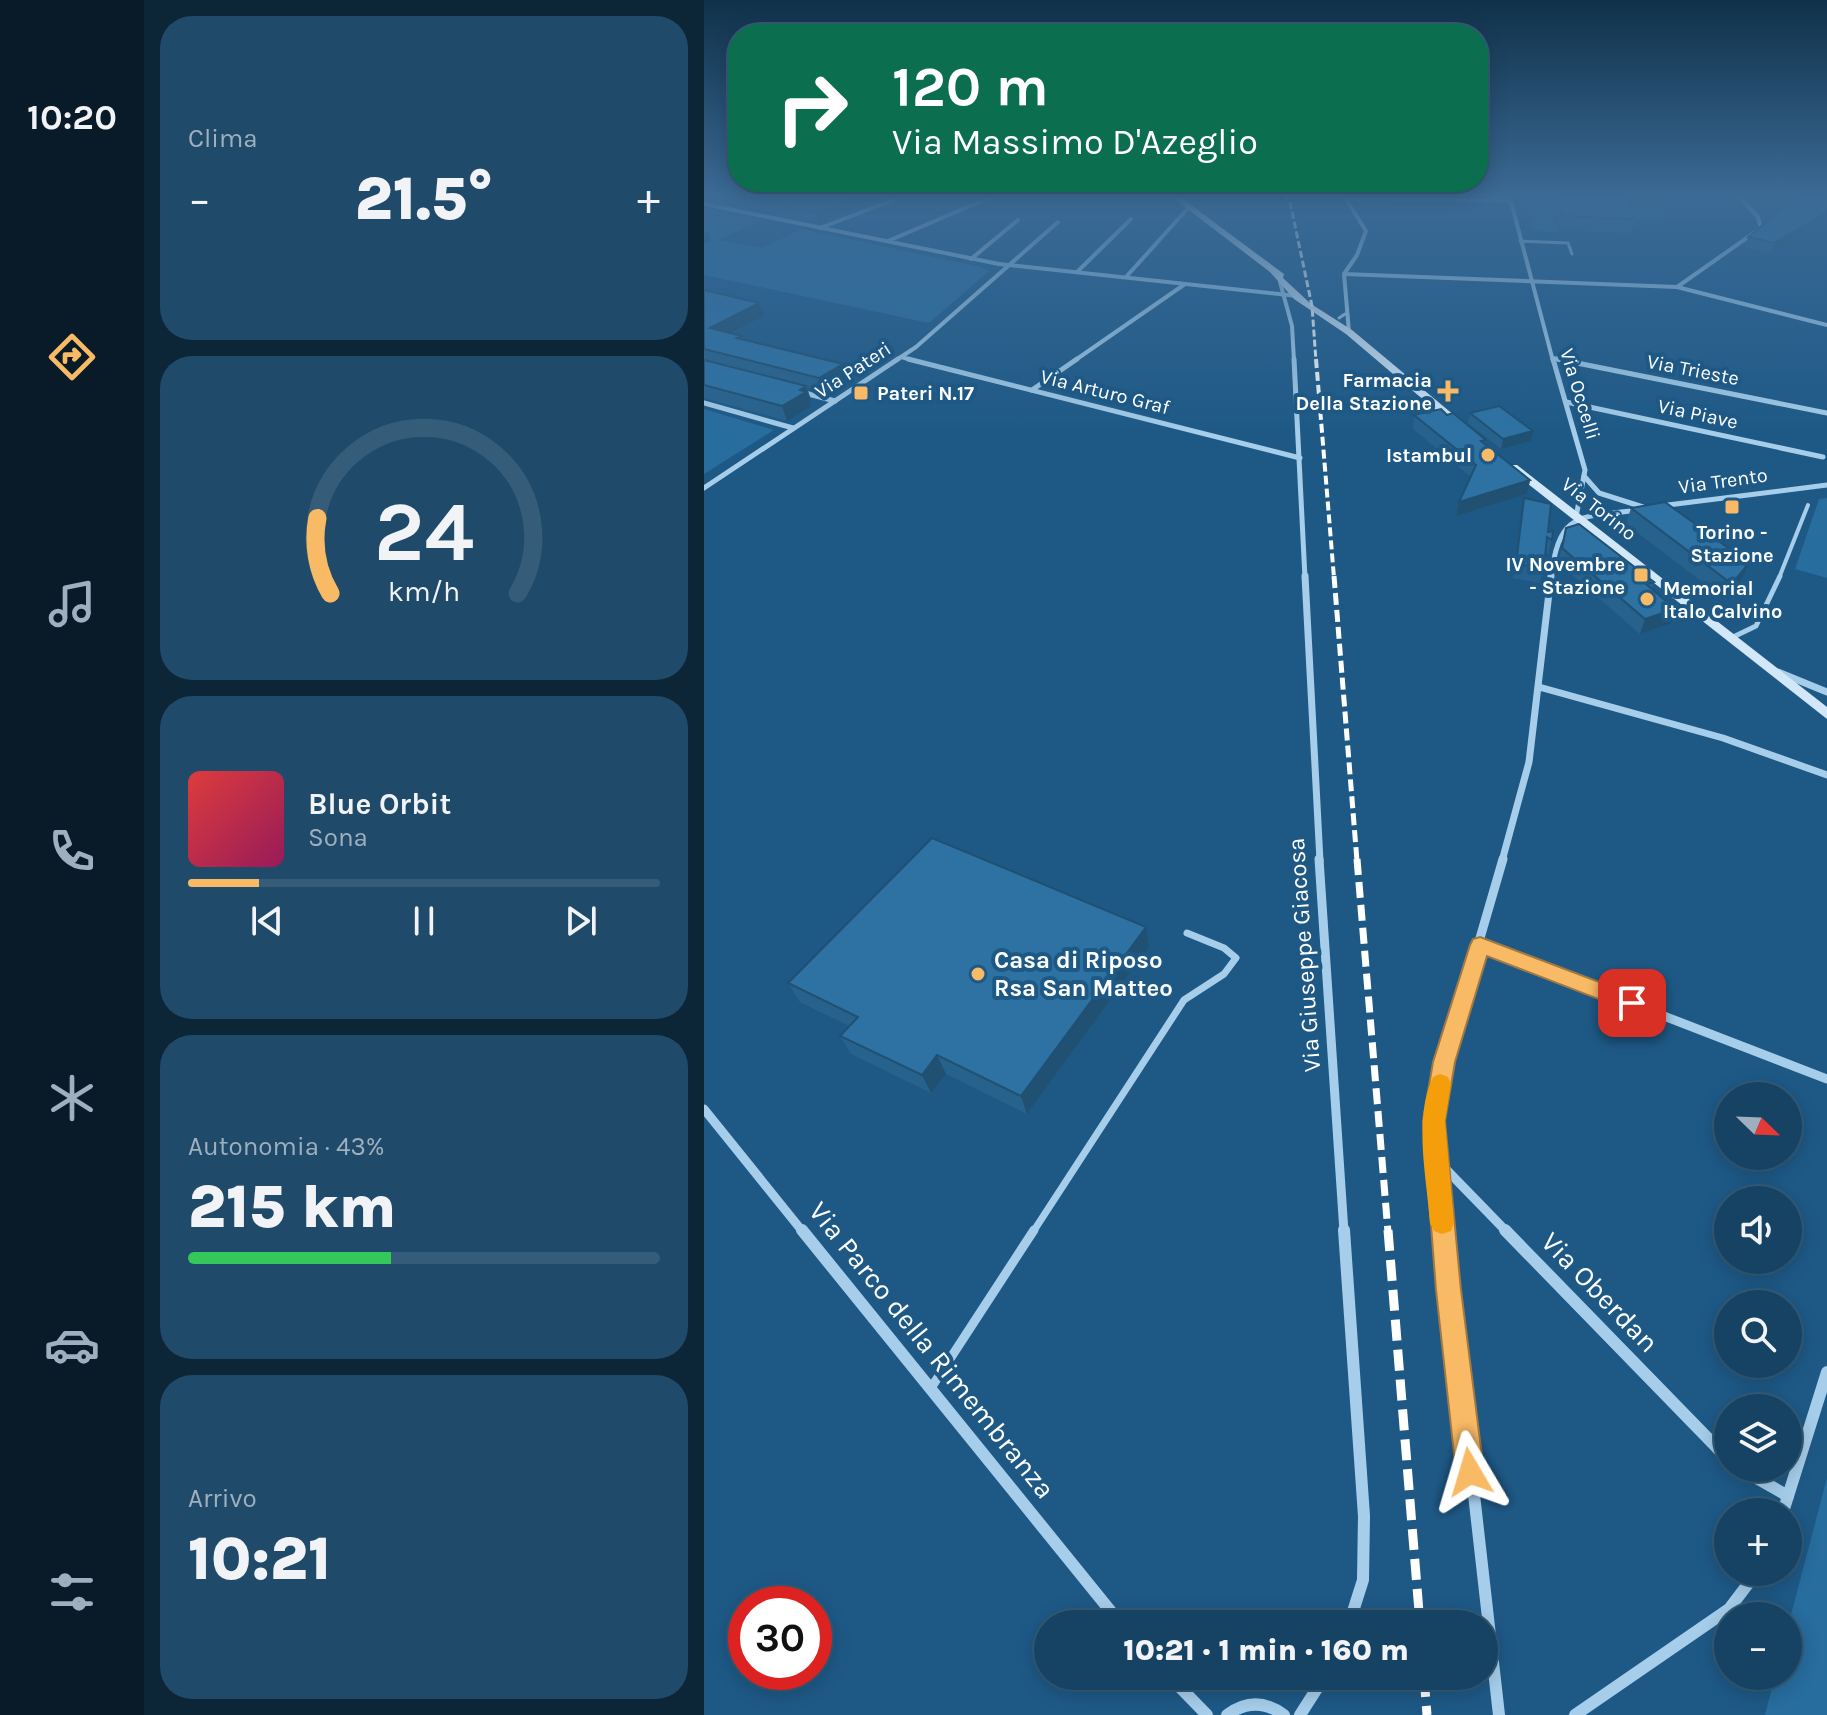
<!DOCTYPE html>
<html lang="it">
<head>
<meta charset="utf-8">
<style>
	:root { --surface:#164364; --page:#1f4a6a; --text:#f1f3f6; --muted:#9eb0bf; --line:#355c78; --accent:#f9ba65 }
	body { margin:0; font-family:Karla,sans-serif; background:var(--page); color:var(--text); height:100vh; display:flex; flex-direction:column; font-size:30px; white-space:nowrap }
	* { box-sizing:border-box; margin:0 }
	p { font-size:26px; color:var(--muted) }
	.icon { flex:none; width:44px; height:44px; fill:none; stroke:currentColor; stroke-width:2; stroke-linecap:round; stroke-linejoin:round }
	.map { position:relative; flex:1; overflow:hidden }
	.sheet { display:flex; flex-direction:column; gap:16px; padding:16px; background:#0c2537; width:560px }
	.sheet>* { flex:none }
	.guide { position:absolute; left:24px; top:24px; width:760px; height:168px; border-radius:32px; box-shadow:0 4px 20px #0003,0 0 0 2px var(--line); background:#0b6e4f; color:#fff; overflow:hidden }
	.needle { width:52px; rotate:113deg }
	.tools { position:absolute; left:1010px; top:1082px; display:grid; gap:16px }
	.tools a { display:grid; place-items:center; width:88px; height:88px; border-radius:50%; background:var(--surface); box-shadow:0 4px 20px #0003,0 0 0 2px var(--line); font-size:40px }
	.speed { position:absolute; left:24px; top:1586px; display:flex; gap:16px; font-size:40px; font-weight:700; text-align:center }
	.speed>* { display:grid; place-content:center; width:104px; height:104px; border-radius:50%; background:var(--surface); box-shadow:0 4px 20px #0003,0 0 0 2px var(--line); line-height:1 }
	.speed .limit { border:12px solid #d22; background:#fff; color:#111 }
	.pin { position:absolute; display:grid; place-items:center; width:68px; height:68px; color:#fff; margin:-34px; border-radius:16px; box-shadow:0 4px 12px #0006 }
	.me { position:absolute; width:88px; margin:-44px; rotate:353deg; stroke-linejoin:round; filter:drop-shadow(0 0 6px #0008) }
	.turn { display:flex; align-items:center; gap:28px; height:168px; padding:0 32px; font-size:36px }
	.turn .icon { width:104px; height:104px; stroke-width:2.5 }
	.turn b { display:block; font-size:56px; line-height:68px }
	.big { font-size:60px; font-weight:800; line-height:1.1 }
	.sheet .widget { flex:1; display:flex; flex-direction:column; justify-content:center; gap:12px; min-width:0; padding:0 28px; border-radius:32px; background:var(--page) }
	.sheet .dial { align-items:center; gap:0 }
	.dial svg { height:208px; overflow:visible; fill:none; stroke:var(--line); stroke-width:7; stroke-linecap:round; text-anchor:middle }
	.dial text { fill:var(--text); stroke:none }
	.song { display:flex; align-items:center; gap:24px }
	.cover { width:96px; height:96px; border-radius:12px; background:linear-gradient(135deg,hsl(0 70% 55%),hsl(330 70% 35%)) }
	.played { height:8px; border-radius:4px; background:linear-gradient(90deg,var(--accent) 15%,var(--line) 15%) }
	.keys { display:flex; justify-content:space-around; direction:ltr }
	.heat { display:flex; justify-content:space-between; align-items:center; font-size:44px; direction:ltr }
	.charge { height:12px; border-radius:6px; background:linear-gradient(90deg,#34c759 43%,var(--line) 0) }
	.trip { position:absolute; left:330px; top:1610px; width:464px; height:80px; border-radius:40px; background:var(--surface); box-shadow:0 4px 20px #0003,0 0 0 2px var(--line); font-weight:800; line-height:80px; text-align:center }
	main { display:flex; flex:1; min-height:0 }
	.tabs { display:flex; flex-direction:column; width:144px; justify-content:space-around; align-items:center; background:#091b28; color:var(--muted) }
	.tabs .icon { width:56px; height:56px }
	.tabs .selected { color:var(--accent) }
	.tabs b { font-size:36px; color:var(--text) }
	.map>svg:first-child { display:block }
	.green { fill:#276d9e }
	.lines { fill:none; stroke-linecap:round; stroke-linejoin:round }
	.lane-far4 { stroke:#a6ceea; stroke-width:3 }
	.lane-far3 { stroke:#a6ceea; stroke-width:4 }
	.lane-far2 { stroke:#a6ceea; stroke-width:5 }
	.lane-far1 { stroke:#a6ceea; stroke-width:7 }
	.lane { stroke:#a6ceea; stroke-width:9 }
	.street-far4 { stroke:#a6ceea; stroke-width:4 }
	.street-far3 { stroke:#a6ceea; stroke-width:5 }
	.street-far2 { stroke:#a6ceea; stroke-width:7 }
	.street-far1 { stroke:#a6ceea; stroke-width:9 }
	.street { stroke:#a6ceea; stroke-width:12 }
	.secondary { fill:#d2e7f8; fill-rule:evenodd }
	.rail-far4 { stroke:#fff; stroke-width:3; stroke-dasharray:7 3; stroke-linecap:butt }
	.rail-far3 { stroke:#fff; stroke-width:4; stroke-dasharray:9 4; stroke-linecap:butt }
	.rail-far2 { stroke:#fff; stroke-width:5; stroke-dasharray:12 5; stroke-linecap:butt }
	.rail-far1 { stroke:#fff; stroke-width:7; stroke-dasharray:16 7; stroke-linecap:butt }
	.rail { stroke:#fff; stroke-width:9; stroke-dasharray:21 9; stroke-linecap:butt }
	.wall { fill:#27628c }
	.shaded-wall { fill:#205072 }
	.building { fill:#2d72a3; stroke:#205072; stroke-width:2 }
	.route { fill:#f9ba65; stroke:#a27942; stroke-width:2 }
	.slow { fill:#f59e0b }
	.poi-dot { fill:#f9ba65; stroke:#1e5986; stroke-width:3 }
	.labels { text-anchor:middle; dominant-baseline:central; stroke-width:8; stroke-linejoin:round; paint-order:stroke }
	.far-street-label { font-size:20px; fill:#fff; stroke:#1e5986 }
	.far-poi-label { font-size:20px; font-weight:bold; fill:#fff; stroke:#1e5986; text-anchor:end }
	.street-label { font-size:24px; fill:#fff; stroke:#1e5986 }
	.poi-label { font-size:24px; font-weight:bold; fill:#fff; stroke:#1e5986; text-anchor:start }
	.near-street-label { font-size:28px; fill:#fff; stroke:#1e5986 }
</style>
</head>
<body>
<main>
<nav class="tabs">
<b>10:20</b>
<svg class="icon selected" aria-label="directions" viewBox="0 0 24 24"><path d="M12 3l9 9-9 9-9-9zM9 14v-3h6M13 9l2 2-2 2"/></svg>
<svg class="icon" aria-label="music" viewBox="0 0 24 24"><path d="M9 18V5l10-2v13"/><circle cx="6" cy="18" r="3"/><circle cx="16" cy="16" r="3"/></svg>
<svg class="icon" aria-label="phone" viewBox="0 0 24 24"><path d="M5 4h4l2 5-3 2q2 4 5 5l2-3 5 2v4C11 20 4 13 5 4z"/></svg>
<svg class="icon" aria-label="climate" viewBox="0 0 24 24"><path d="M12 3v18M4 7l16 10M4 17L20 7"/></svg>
<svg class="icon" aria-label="car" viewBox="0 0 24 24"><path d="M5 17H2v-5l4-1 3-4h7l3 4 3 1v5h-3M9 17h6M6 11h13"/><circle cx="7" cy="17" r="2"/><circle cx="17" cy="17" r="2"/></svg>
<svg class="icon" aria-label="filters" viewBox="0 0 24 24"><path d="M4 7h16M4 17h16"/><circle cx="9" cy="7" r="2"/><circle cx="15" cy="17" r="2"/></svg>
</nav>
<section class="sheet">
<div class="widget"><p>Clima</p>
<div class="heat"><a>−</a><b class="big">21.5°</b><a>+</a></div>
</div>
<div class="widget dial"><svg viewBox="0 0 100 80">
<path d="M14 69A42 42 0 1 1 86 69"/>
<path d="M14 69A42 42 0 0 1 9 40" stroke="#f9ba65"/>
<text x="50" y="56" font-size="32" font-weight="700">24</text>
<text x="50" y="72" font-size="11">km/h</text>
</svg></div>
<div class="widget">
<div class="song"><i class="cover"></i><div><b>Blue Orbit</b><p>Sona</p></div></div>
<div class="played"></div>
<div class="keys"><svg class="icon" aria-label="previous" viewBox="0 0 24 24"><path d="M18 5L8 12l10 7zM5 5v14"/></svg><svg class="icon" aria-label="pause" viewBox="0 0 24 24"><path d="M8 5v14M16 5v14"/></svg><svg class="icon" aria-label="next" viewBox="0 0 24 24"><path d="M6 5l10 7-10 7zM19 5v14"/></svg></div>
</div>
<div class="widget"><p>Autonomia · 43%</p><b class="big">215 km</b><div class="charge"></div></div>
<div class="widget"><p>Arrivo</p><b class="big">10:21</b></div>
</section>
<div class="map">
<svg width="1123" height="1715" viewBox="0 0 1123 1715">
	<rect width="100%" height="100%" fill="#1e5986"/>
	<!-- green -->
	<g class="green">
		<polygon points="821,194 841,194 962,210 959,220 851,216 854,232 829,231"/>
		<polygon points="0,208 58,220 14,240 58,248 98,229 277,267 285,271 225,323 0,275"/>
		<polygon points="0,409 70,430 0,474"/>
		<polygon points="1123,498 1123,578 1091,569 1115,499"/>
		<polygon points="1123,1478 1123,1715 1061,1715 1071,1676 1084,1676 1084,1626"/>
	</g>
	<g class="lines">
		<!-- lane-far4 -->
		<g class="lane-far4">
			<polyline points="816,241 864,243 868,254"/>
			<polyline points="635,318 641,314"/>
		</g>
		<!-- lane-far3 -->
		<polyline class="lane-far3" points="1075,578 1104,505"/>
		<!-- lane-far2 -->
		<polyline class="lane-far2" points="1027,638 1052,626 1076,576"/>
		<!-- lane-far1 -->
		<polyline class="lane-far1" points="329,1232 480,1000 520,974 532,958 520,948 483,933"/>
		<!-- lane -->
		<polyline class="lane" points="227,1388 330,1230"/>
		<!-- street-far4 -->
		<g class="street-far4">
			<polyline points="634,194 642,199 662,231 653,255 640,274 645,332"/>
			<polyline points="805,194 849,361"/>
			<polyline points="642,199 805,200"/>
			<polyline points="0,204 295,264 593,296"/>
			<polyline points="116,228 205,194"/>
			<polyline points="184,241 294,194"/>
			<polyline points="267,259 314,220"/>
			<polyline points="373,272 427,219"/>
			<polyline points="640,274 973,287 1123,325"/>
			<polyline points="422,277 485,207"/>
			<polyline points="576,282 588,326 590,361"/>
			<polyline points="973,287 1057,228 1054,217 1032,194"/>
			<polyline points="197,357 212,361"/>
			<polyline points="849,358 863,361"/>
			<polyline points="191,361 212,347 354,222"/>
			<polyline points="370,361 481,284"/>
		</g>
		<!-- street-far3 -->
		<g class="street-far3">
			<polyline points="204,359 596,458"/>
			<polyline points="590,359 601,578"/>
			<polyline points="849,359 881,470 872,517"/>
			<polyline points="853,359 1123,413"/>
			<polyline points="328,390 373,359"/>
			<polyline points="97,392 131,401"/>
			<polyline points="862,402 1119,457"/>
			<polyline points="0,403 89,428"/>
			<polyline points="880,476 895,493 939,507"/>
			<polyline points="0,488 194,359"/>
			<polyline points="956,506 1123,485"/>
			<path d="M847 578C855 509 877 518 934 510"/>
		</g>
		<!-- street-far2 -->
		<g class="street-far2">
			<polyline points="601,576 616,861"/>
			<polyline points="1074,672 1123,692"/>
			<polyline points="835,687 1019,738 1123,775"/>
			<polyline points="798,861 825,762 847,576"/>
		</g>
		<!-- street-far1 -->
		<g class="street-far1">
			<polyline points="615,859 640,1232"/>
			<polyline points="776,945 1123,1079"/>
			<polyline points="0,1109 99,1232"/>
			<polyline points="733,1160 803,1232"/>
			<polyline points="740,1232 730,1121 740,1062 799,859"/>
		</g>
		<!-- street -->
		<g class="street">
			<polyline points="98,1230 417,1624"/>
			<polyline points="640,1230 660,1516 659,1580 645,1624"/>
			<polyline points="740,1230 795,1715"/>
			<polyline points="801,1230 1024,1459"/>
			<polyline points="1035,1468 1084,1496"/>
			<polyline points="1079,1512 1123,1372"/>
			<polyline points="465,1676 503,1715"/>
			<path d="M523 1715C542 1701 561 1701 580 1715"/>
			<polyline points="596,1715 621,1676"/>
			<polyline points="871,1715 1025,1609 1053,1572"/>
		</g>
		<!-- secondary -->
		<g class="secondary">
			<polygon points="464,194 472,194 580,274 579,278 607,304 648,330 763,426 763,430 755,430 642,334 590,299 566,272"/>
			<polygon points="805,465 813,465 1123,707 1123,719 805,469"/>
		</g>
		<!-- rail-far4 -->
		<polyline class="rail-far4" points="580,194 586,202 608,306 612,361"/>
		<!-- rail-far3 -->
		<polyline class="rail-far3" points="612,359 630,578"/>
		<!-- rail-far2 -->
		<polyline class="rail-far2" points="630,576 653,861"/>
		<!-- rail-far1 -->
		<polyline class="rail-far1" points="653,859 684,1232"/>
		<!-- rail -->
		<g class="rail">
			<polyline points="684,1230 716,1624"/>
			<polyline points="720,1676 723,1715"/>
		</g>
	</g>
	<!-- wall -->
	<g class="wall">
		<polygon points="15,194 184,194 185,196 115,222 18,202"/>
		<polygon points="848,194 953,194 946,207 926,204 931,219 927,233 856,231"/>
		<polygon points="1038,194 1123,194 1123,219 1067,253 1041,247 1044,237 1080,207 1044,199"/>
		<polygon points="0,287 1,290 60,316 27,333 38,336 40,340 139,364 143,378 120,392 103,388 107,400 106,401 107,406 83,421 0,398"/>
		<polygon points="766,413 827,441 797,449 764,423"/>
		<polygon points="710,415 743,415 782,440 781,444 826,480 823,494 752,516 755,502 767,477 709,429"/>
		<polygon points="820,498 844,532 849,531 844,555 842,552 836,583 809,578"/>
		<polygon points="927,508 1045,563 1038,579 1022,600 922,524"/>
		<polygon points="862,528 950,582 948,589 971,609 966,624 936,634 854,563"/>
		<polygon points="445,947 323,1114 242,1074 227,1093 147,1054 136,1036 145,1026 96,1002 84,983"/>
	</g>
	<!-- shaded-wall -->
	<g class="shaded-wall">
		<polygon points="162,194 184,194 185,196 115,222 112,212"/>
		<polygon points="949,194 953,194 946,207"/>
		<polygon points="1123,212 1123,219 1067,253 1070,243"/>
		<polygon points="4,232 7,241 0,244 0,234"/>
		<polygon points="55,303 60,316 11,341 6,328"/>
		<polygon points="139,364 143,378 120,392 115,378"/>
		<polygon points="102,386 107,400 106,401 107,406 83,421 78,406 96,390"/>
		<polygon points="829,431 827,441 797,449 799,439"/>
		<polygon points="826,480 823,494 752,516 755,502"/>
		<polygon points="1045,563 1038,579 1022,600 1028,584"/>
		<polygon points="971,609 966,624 936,634 941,619"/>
		<polygon points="442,927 445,947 323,1114 317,1096"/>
		<polygon points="233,1055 242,1074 227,1093 218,1075"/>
	</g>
	<!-- building -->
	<g class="building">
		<polygon points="23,194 162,194 112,212"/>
		<polygon points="853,194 922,194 931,219 859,216"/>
		<polygon points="1066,194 1123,194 1123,212 1070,243 1044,237 1090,199"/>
		<polygon points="0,290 55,303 6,328 38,336 33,338 139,364 115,378 0,349"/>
		<polygon points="0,360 102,386 96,390 102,392 78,406 0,385"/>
		<polygon points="795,406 829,431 799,439 766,413"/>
		<polygon points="737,409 743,415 749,413 782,440 777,441 826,480 755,502 772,465 710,415"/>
		<polygon points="820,498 847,504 844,532 849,531 848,540 843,537 840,568 812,564"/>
		<polygon points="961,502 1045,563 1028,584 927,508"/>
		<polygon points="875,524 950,582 942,584 971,609 941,619 858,548 862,528"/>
		<polygon points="228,838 442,927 317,1096 233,1055 218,1075 136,1036 154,1017 84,983"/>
	</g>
	<!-- sky -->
	<linearGradient id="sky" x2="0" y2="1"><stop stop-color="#10314a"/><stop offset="0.45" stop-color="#3b6a95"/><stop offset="1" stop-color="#3b6a95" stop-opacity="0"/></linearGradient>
	<rect width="1123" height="434" fill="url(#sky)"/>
	<!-- route -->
	<polygon class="route" points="776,937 935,997 938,1003 935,1009 928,1012 783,956 751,1062 741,1121 757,1290 780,1472 776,1482 766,1486 756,1482 752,1472 732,1290 719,1121 729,1062 766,945 769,939"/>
	<!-- slow -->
	<path class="slow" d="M736 1074 744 1077 747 1084 741 1121 750 1223 747 1231 738 1234 730 1231 726 1223C723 1178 709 1119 729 1077Z"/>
	<!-- markers -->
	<g class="poi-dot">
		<path d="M740 379h8v8h8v8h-8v8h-8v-8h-8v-8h8z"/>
		<rect x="149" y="385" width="16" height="16" rx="4"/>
		<circle cx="784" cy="455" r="8"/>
		<rect x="1020" y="499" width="16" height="16" rx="4"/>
		<rect x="929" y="567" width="16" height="16" rx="4"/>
		<circle cx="943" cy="599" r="8"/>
		<circle cx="274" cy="974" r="8"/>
	</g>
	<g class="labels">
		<!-- far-street labels -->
		<g class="far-street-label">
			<text transform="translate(149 370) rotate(-33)">Via Pateri</text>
			<text transform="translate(989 370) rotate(11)">Via Trieste</text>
			<text transform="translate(401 392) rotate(14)">Via Arturo Graf</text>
			<text transform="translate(876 394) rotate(73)">Via Occelli</text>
			<text transform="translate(994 414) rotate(12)">Via Piave</text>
			<text transform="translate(1019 481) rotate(-8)">Via Trento</text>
			<text transform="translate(895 509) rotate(38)">Via Torino</text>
		</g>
		<!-- far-poi labels -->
		<g class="far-poi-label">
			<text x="728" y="380">Farmacia<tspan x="728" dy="23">Della Stazione</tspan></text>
			<text x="173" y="393" text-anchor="start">Pateri N.17</text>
			<text x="768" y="455">Istambul</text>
			<text x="1028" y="532" text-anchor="middle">Torino -<tspan x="1028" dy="23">Stazione</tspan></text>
			<text x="921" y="564">IV Novembre<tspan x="921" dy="23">- Stazione</tspan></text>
			<text x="959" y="588" text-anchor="start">Memorial<tspan x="959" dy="23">Italo Calvino</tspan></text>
		</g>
		<!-- street labels -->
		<g class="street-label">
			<text transform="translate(600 955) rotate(-94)">Via Giuseppe Giacosa</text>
		</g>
		<!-- poi labels -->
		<g class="poi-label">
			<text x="290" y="960">Casa di Riposo<tspan x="290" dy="28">Rsa San Matteo</tspan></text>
		</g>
		<!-- near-street labels -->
		<g class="near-street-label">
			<text transform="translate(896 1292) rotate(46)">Via Oberdan</text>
			<text transform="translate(228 1350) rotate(51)">Via Parco della Rimembranza</text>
		</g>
	</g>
</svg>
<div class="tools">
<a><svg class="needle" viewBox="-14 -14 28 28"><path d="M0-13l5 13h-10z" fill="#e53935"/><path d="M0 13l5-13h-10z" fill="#9eb0bf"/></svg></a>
<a><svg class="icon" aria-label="sound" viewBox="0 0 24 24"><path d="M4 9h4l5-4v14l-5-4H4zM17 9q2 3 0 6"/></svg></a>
<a><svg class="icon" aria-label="search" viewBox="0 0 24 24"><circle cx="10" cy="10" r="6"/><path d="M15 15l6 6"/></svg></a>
<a><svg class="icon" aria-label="layers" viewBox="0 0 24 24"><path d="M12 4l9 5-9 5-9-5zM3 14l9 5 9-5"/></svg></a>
<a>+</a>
<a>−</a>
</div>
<div class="speed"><div class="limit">30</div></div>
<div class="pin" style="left:928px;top:1003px;background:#d93025"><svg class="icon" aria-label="arrive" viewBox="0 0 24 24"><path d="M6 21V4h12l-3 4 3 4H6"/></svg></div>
<svg class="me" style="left:766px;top:1472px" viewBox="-20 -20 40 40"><path d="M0-17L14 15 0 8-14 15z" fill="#f9ba65" stroke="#fff" stroke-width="4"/></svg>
<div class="trip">10:21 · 1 min · 160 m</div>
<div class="guide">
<div class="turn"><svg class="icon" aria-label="right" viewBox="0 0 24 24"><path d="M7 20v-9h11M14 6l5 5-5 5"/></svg><div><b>120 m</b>Via Massimo D'Azeglio</div></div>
</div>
</div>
</main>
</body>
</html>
